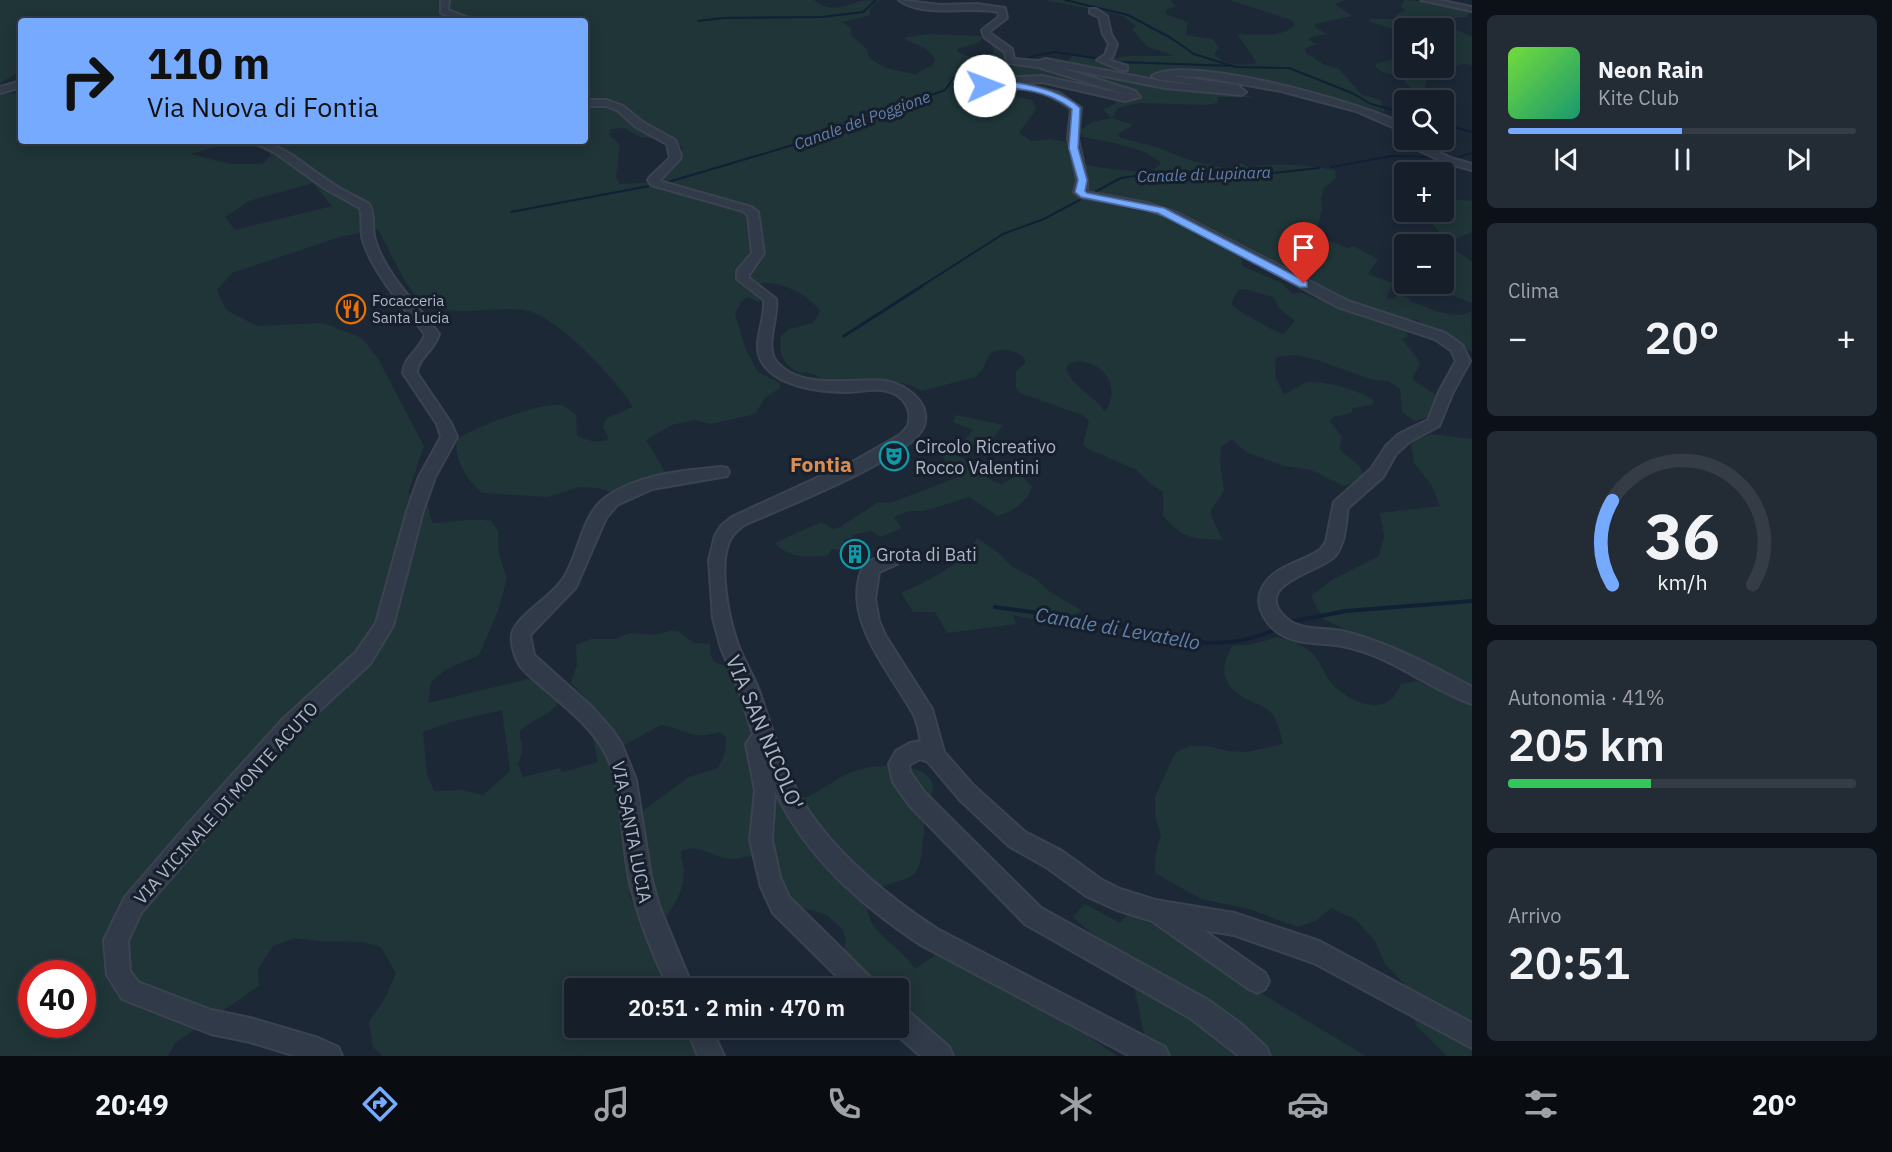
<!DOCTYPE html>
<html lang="it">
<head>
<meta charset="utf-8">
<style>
	:root { --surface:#161e29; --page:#232b35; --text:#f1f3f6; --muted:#9ea2a8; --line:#353c46; --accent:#76aaff }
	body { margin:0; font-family:"IBM Plex Sans",sans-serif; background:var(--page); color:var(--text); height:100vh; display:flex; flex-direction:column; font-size:22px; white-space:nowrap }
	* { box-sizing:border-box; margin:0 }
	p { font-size:20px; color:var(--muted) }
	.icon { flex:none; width:33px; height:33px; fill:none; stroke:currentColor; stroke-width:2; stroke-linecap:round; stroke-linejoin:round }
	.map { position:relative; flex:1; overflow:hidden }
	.panel { display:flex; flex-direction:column; gap:15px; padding:15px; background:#0c1017; width:420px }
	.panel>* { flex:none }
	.guide { position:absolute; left:18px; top:18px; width:570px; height:126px; border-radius:6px; box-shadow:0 3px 15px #0003,0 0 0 2px var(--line); background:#76aaff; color:#111; overflow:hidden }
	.controls { position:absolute; left:1394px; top:18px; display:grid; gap:12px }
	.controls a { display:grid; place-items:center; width:60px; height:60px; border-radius:6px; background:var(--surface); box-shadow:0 3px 15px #0003,0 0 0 2px var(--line); font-size:30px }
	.speed { position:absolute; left:18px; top:960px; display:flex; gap:12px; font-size:30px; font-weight:700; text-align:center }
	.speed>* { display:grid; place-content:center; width:78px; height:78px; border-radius:50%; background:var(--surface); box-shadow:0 3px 15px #0003,0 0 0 2px var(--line); line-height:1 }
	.speed .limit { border:9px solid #d22; background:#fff; color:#111 }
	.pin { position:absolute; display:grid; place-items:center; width:51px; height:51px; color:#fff; margin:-62px -26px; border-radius:50% 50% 50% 0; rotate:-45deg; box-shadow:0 0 6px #0007 }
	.pin .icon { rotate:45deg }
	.me { position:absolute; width:66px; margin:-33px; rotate:88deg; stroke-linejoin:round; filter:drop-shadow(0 0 4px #0008) }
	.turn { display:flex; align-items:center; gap:21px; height:126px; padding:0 30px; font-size:27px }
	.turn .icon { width:78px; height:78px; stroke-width:2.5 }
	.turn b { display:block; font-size:42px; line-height:51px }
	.big { font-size:45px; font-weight:600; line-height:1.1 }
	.panel .tile { flex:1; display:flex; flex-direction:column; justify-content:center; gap:9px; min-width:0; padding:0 21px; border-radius:9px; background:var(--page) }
	.panel .dial { align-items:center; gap:0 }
	.dial svg { height:156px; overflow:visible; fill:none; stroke:var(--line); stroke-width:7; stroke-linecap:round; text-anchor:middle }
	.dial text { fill:var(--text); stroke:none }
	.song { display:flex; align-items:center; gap:18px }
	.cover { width:72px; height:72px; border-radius:9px; background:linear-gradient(135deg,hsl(100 70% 55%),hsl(160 70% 35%)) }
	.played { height:6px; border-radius:3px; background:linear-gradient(90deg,var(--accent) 50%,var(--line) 50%) }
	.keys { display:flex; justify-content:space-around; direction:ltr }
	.heat { display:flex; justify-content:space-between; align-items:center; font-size:33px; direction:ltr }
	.charge { height:9px; border-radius:4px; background:linear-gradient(90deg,#34c759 41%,var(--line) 0) }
	.trip { position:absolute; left:564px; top:978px; width:345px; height:60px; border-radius:6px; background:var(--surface); box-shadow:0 3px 15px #0003,0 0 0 2px var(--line); font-weight:600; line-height:60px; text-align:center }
	.tabs { display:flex; height:96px; justify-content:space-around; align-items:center; background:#090c10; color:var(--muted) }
	.tabs .icon { width:42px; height:42px }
	.tabs .on { color:var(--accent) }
	.tabs b { font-size:27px; color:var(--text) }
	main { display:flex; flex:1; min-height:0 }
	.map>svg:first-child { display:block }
	.green { fill:#1f3538; fill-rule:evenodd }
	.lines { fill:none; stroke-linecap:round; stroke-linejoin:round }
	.stream-far2 { stroke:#112035; stroke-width:2 }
	.stream-far1 { stroke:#112035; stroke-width:3 }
	.stream { stroke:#112035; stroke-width:4 }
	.minor-casing { stroke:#3b4351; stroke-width:4 }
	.minor { fill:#313a48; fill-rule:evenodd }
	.route { fill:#76aaff; stroke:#4d6ea6; stroke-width:1.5 }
	.labels { text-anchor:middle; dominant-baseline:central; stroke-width:6; stroke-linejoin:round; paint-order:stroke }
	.far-poi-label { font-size:15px; fill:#abb5c5; stroke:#171f2c; text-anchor:start }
	.far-water-label { font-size:16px; font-style:italic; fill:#607fa8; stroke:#171f2c }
	.poi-label { font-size:18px; fill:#abb5c5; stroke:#171f2c; text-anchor:start }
	.street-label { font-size:18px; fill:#abb5c5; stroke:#171f2c }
	.water-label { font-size:20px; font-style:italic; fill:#607fa8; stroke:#171f2c }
	.quarter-label { font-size:21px; font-weight:bold; fill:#db8c50; stroke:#171f2c }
	.near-street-label { font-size:21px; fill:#abb5c5; stroke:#171f2c }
</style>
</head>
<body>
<main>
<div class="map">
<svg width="1472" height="1056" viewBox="0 0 1472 1056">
	<rect width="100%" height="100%" fill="#1d2837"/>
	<!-- green -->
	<g class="green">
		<path d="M0 0H814C830 13 843 7 860 1 866 0 874 0 880 0L870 8V15L842 22 851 28V35L866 48 870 59 886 68 918 75 917 73 933 65 935 58 925 48 904 39 907 37 929 34 980 36 982 38 980 42 957 49 958 52C971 58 980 59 994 53L991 43 1005 51 1009 61 1067 73 1126 93 1127 95H1122L1048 78 981 80 977 82V87L1032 100 1036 109 1019 133 1031 141 1050 139 1066 142C1069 148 1070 155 1075 159 1086 169 1134 171 1150 172L1161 164C1150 148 1103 141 1084 137L1078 131 1093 122 1111 118 1103 109 1115 104 1116 97 1132 99 1138 96 1090 77 1046 65 1083 70 1144 85 1244 94 1252 97H1218L1217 103 1207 105 1140 103 1118 108 1112 118 1133 125 1118 134 1121 138 1156 147 1189 160 1233 170 1241 163 1250 168C1278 161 1307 166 1335 170L1336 178 1323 189 1321 199 1322 210 1315 235 1348 248 1353 246 1378 259 1368 274 1393 283 1386 298 1395 299 1400 294 1409 298V301C1427 306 1453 322 1471 311L1472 352 1429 329 1418 320 1390 318 1358 308 1297 279 1301 276 1215 233 1241 256 1242 266 1282 283 1292 294 1301 292 1315 299 1318 296 1408 328 1407 337 1402 339C1408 347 1417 356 1420 365L1413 376 1414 381 1435 394 1437 399 1426 418 1414 421 1402 412 1400 389 1388 381 1373 380 1317 360 1296 355 1276 357 1275 377 1284 394C1292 391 1298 386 1305 383 1317 378 1367 392 1374 401L1372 405 1353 408 1351 413 1333 417 1330 421 1342 437C1342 440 1340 444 1340 447 1340 455 1361 461 1363 474L1356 482 1343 486 1311 470 1285 466 1250 454 1236 444 1233 439 1221 447 1220 460 1224 491 1211 510 1212 518 1223 540C1191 537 1187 542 1163 516V492L1151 484 1135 469 1088 449 1083 444 1089 421 1082 415 1020 393 1016 387V372L1025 363V359C1015 349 1002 347 990 353L982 370 975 377 922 391C918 389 913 386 909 385 885 377 854 386 827 380 817 377 811 371 800 373 782 365 779 354 781 336L789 329 813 323 820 311C809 294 775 277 755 285L763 299 758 302 748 297 741 302 735 314 746 350 758 372 780 383V388L765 398 755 414 711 424 694 420 672 425 646 440 667 475 613 493 598 488 579 487 548 497 482 493C468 481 453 458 457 440 472 428 541 402 560 405 566 406 571 411 576 415L577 435C588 441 597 444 609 439L603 427 607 418 633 407C617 380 556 315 525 310 491 305 440 323 414 294 403 281 387 246 378 229L340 237 232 273 217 290 226 310 257 326 323 323 362 338 377 357 424 446 408 493 427 501 432 523C452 523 471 517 491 521L498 531 499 555 507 578 498 611 479 655 445 670 431 682 428 703 537 677 561 696C551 720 535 715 520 731 520 746 526 748 518 764L523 777 560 768 562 772 598 762 592 735 598 733 618 773 632 884 629 895 674 988H574V1028H693L704 1056H382L373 1047 369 1022 385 998 396 973 381 947 362 942 317 941 295 938 273 946 258 969 259 986 175 1043 168 1056H0V86L8 93 21 94V141H585V21H21V71L0 83ZM624 128 640 137 677 142 683 148 679 160 659 182 620 184 616 178 620 145 609 135 611 129ZM215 147H262L271 155 262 164H231L190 154ZM313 183 332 206 235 230 225 217 249 201ZM1244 289 1274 297 1279 308 1295 321 1284 334C1276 333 1236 310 1231 304L1238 290ZM1077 361C1106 363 1121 387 1105 412 1094 394 1074 390 1066 368L1068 364ZM502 710 510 771 483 795 463 790 434 791 427 774 423 732 451 722ZM32 974H82V1024H32Z"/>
		<path d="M1044 0H1170L1176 6 1167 9 1165 14 1188 22 1186 35 1213 39 1219 48 1214 54C1225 66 1242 66 1257 63L1237 34C1255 34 1281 39 1295 25L1292 20 1229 0H1345L1335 4 1352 16 1315 24V27L1327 34 1311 37 1309 40 1317 44 1306 48 1305 52 1323 64 1339 69 1362 95 1381 100 1385 112 1300 87V91C1276 87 1167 63 1153 75L1229 89 1181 85 1111 74 1067 62 1073 55 1103 60 1129 56H1175L1146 46 1132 29 1136 26 1123 16 1107 12Z"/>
		<path d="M1405 0 1441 3 1470 10 1467 17 1455 18 1451 22 1453 28 1472 37V65C1453 61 1455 69 1441 76 1437 78 1432 78 1427 80L1423 91 1415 92C1409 88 1407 82 1402 79 1393 72 1381 75 1375 66L1378 63 1404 57V68H1443V28H1404V32L1370 22 1369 19H1394L1398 13 1406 11 1401 6Z"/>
		<polygon points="1450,199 1472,201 1472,232 1456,239 1450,246 1472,262 1472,303 1423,284 1443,284 1443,251 1450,246 1423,212 1443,212 1443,200"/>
		<path d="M956 415 1003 425C990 442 986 454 964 441L973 430 953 422Z"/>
		<polygon points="1431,434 1472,439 1472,689 1323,619 1311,596 1332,580 1379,556 1384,536 1380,513 1440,506 1431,484 1414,463 1411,443"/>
		<path d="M946 452C972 457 980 478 1001 484L1020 474 1032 487C1026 504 1014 510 998 516L969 497 924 511H908L894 517 902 528 881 537 871 531 852 535 853 537 843 540 848 550 832 549 828 555C809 558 787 558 775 543L821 522 833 529 840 527 877 503 893 502 964 475 947 463 942 456Z"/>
		<path d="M977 538 999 553 1011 566 1036 579 1050 592 1081 610C1062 632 1039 620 1013 615L1016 624 947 633 935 612H913L901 593C926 582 965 564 977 538Z"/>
		<path d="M670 631H678L694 643 710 644 711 656 714 662 729 667 734 673C751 707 755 780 782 803 820 799 829 778 861 769 877 764 928 763 932 783 935 797 922 812 924 827 925 836 922 841 922 850 919 882 907 877 883 886 877 888 872 892 867 895 862 933 897 941 915 969L938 953 1059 1016 1117 1056H916L887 1028H898V988H845L841 985V961L846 940 843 930 827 915 796 906C788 896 773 865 766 860 753 852 743 859 730 859 711 857 701 843 681 851 681 859 683 863 684 870 685 888 676 902 667 916L657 918 640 830 644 810 689 777 718 768 725 753 726 737 720 732C689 741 688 729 661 725L624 745 600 713 571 683 577 665 576 645 591 639H615L630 633 655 635Z"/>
		<path d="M1278 637C1290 641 1302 644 1312 653 1321 661 1324 675 1332 684 1343 696 1371 712 1387 702 1394 698 1397 691 1401 684L1417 681 1472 704V1056H1447L1416 1025 1408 988 1385 964 1375 941 1355 919 1331 908 1317 920 1298 927 1249 909 1201 899 1155 873 1156 852 1161 835 1155 816V797L1175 753 1189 746H1208L1228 751 1246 752 1283 744C1280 733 1278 718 1268 710 1264 706 1256 704 1252 702 1224 688 1217 674 1232 646L1249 645Z"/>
		<polygon points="1085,904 1120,923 1130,912 1148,923 1178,930 1234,977 1366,1056 1149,1056 1134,987 1122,952 1090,932 1073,917"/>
	</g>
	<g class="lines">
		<!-- stream-far2 -->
		<g class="stream-far2">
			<polyline points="1065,0 1128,15 1171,38 1194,54 1236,67 1289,68 1352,93 1371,104 1404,113"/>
			<polyline points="698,21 723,18 822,17 863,12 876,0"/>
			<polyline points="1443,124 1472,132"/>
			<polyline points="1445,157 1456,158 1472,153"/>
			<polyline points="1331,167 1392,156 1437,157"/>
			<polyline points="665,183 803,142 945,90 955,76 1006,68 1034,56 1055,52 1120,62 1233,66"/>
			<polyline points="511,212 649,186"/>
			<polyline points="920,287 1003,234 1044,219 1121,178 1166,172 1223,171 1264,174 1319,168"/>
		</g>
		<!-- stream-far1 -->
		<polyline class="stream-far1" points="844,336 922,286"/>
		<!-- stream -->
		<g class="stream">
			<path d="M995 607C1033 613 1071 615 1109 623 1169 635 1213 657 1274 630"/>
			<polyline points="1289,622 1346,611 1472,601"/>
		</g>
		<!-- minor casing -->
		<g class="minor-casing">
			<g id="minor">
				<polygon points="441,0 449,0 448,10 477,21 465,21 441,13"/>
				<path d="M899 0 940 5 977 4 1005 8 1007 18 990 31 991 34 1012 49 1014 59 1039 61 1046 59 1165 82 1203 86 1157 79 1152 76C1185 53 1368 104 1404 125V132L1356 111 1281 91 1202 77 1173 76 1237 85 1246 92 1241 95 1165 88 1058 67 1135 91 1140 97 1125 101 1042 82 1021 83 1059 93 1081 108 1078 139 1087 180V192L1147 203 1177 213 1348 301 1445 333 1462 345 1470 361 1453 392 1439 426 1409 442 1396 454 1383 477 1348 508C1345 525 1346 542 1335 556 1322 571 1255 583 1282 614 1299 634 1324 626 1346 632 1391 644 1431 665 1472 687V704C1427 688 1390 655 1342 646 1321 642 1299 646 1279 633 1268 626 1256 609 1260 594 1268 566 1301 564 1321 549L1326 542 1334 502 1371 469 1386 446 1399 434 1428 420 1439 392 1456 361 1451 350 1435 339 1338 307 1169 217 1145 209 1080 197 1074 192 1077 180 1068 139 1071 109C1057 98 1041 91 1024 89 1009 87 991 95 978 84L998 78 1042 76 1128 95 1038 67 1007 63 1005 52 984 37 982 30 999 17 998 12C967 5 926 19 899 0Z"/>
				<polygon points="1421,0 1438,0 1472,7 1472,11"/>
				<polygon points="1090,9 1096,9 1107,16 1111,34 1117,44 1113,56 1109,60 1127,66 1127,70 1121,70 1097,60 1105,55 1109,44 1103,34 1099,17 1090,13"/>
				<polygon points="21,81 21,87 0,93 0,87"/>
				<path d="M585 100H607L623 106 644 123 675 140 681 155 680 159 659 181 751 207 758 212 764 253 749 275V278L776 299C779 317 764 346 776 361 800 392 856 377 886 381 906 385 933 403 923 428 909 459 779 509 744 525 738 530 731 535 729 542 718 568 729 620 738 645 744 661 753 675 759 691 775 737 787 784 818 824 850 866 893 900 937 929L1165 1047 1169 1056H1130L921 945C861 905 806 857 775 791L772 840 780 877 789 897 873 980 877 988H849L773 913 761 887 750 840 755 790 746 744 753 734 738 688 721 648 713 618 709 560 715 536 721 526 732 517 856 460 900 435 908 426C913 410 904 395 887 391 875 388 862 391 850 392 823 392 775 388 761 360 752 342 766 320 764 300L737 279V271L752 253 748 215 743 211 651 185 648 180 650 177 670 158 667 144 636 127 617 110 606 106H585Z"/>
				<polygon points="1404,137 1404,140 1413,140 1451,158 1472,164 1472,170 1443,162 1402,142 1401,140"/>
				<path d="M250 141C283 141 305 167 332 183 343 191 357 197 369 204 376 217 371 228 375 240 386 276 417 304 439 334 435 350 418 357 417 373L451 423 457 437 435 477 423 511 393 626 370 664 296 732 141 913 128 941 130 971 138 982 211 1010 250 1018 318 1038 338 1047 342 1056H296L250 1042 211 1034 122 999 107 975 104 940 125 897 188 824 282 720 356 652 376 623 407 511 419 477 441 437 437 424 403 373C404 356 421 350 425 334 405 309 372 272 363 240 360 231 363 219 360 208L324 188 274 152Z"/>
				<path d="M721 467 727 468 729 472 727 476 652 489 617 505 606 518 576 587 530 635 534 655 592 707 613 731 622 745 636 780 651 877 659 906 693 988H669C652 953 637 916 629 878 622 841 623 802 611 766 599 731 566 708 540 685 531 677 520 669 516 658 513 650 510 639 513 631 520 614 551 597 563 579 580 554 581 513 608 496 640 474 683 471 721 467Z"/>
				<path d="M891 552 897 554 900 559 897 564 879 572 875 599 879 621 885 635 932 709 944 752 974 786 1025 832 1062 851 1102 880 1120 889 1155 900 1234 913 1319 941 1472 1023V1048L1314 963 1234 935 1203 930 1265 973 1269 981 1265 989 1257 993 1249 989 1152 921 1117 910 1086 896 1046 867 1009 846 960 800 928 762 920 759 909 765 910 772 924 792 1041 908 1208 1000 1240 1023 1266 1047 1270 1056H1239L1190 1018 1025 924 910 806 893 782 889 764 896 751 910 743 921 741C919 733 918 723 914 715 891 672 837 615 865 563Z"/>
				<polygon points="898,1007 907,1010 949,1047 953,1056 921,1056 889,1028 898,1028"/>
				<polygon points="687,1028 711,1028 724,1056 698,1056"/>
			</g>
		</g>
		<!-- minor -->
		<use href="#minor" class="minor"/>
	</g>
	<!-- route -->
	<path class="route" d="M1018 83C1039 87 1064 93 1080 108L1078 148 1087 180 1085 191 1087 193 1164 208 1307 282V287H1300L1158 213 1081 197 1075 192 1078 180 1069 148 1072 109C1046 89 1016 87 985 88L981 86 985 84Z"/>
	<!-- icons -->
	<defs>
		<g id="restaurant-ring" transform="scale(1.5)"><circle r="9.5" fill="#171f2c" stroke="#e8710a" stroke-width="1.5"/><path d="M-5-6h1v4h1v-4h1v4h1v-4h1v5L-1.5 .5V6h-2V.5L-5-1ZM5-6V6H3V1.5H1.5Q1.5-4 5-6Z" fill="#e8710a"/></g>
		<g id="theatre-ring" transform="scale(1.5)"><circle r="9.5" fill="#171f2c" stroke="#0f9aa8" stroke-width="1.5"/><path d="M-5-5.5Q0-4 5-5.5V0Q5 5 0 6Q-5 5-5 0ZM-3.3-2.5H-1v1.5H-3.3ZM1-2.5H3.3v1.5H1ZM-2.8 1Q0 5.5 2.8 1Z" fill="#0f9aa8"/></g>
		<g id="building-ring" transform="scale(1.5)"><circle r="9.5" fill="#171f2c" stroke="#0f9aa8" stroke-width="1.5"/><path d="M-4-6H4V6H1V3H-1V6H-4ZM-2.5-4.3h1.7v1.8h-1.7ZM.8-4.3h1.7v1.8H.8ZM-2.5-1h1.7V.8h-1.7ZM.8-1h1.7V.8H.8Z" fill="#0f9aa8"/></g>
	</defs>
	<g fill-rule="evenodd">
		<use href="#restaurant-ring" x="351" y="309"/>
		<use href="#theatre-ring" x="894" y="456"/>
		<use href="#building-ring" x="855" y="554"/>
	</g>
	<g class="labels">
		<!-- far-poi labels -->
		<g class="far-poi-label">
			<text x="372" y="300">Focacceria<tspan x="372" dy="17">Santa Lucia</tspan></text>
		</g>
		<!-- far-water labels -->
		<g class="far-water-label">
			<text transform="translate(862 120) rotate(-20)">Canale del Poggione</text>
			<text transform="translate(1204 174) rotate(-2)">Canale di Lupinara</text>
		</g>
		<!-- poi labels -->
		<g class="poi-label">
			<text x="915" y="446">Circolo Ricreativo<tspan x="915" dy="21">Rocco Valentini</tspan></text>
			<text x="876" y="554">Grota di Bati</text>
		</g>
		<!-- street labels -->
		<g class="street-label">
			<text transform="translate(226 803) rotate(-48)">VIA VICINALE DI MONTE ACUTO</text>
			<text transform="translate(632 832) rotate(79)">VIA SANTA LUCIA</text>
		</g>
		<!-- water labels -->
		<g class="water-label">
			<text transform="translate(1118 628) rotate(10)">Canale di Levatello</text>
		</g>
		<!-- quarter labels -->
		<g class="quarter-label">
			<text x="821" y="464">Fontia</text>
		</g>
		<!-- near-street labels -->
		<g class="near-street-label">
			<text transform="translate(765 732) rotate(67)">VIA SAN NICOLO'</text>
		</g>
	</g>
</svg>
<div class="controls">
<a><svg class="icon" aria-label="sound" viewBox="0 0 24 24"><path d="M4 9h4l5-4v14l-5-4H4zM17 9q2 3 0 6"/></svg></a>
<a><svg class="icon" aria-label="search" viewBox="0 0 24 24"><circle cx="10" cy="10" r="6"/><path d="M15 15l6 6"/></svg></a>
<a>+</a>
<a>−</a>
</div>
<div class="speed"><div class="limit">40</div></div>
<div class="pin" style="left:1304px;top:284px;background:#d93025"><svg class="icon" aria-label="arrive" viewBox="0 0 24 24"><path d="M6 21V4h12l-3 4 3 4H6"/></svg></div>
<svg class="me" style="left:985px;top:86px" viewBox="-20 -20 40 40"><circle r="19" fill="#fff"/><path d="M0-13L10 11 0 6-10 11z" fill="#76aaff"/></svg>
<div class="trip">20:51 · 2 min · 470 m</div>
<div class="guide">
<div class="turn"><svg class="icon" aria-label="right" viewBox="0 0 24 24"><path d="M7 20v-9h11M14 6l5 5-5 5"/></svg><div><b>110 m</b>Via Nuova di Fontia</div></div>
</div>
</div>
<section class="panel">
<div class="tile">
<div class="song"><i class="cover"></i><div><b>Neon Rain</b><p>Kite Club</p></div></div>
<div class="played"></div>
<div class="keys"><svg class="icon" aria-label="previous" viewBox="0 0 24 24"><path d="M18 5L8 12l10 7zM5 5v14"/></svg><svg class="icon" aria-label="pause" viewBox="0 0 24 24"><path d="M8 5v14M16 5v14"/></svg><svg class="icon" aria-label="next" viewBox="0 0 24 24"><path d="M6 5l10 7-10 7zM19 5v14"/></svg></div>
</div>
<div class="tile"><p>Clima</p>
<div class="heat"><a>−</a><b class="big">20°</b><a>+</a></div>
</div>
<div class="tile dial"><svg viewBox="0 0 100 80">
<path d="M14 69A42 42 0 1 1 86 69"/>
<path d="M14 69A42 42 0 0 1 14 26" stroke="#76aaff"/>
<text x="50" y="56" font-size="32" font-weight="700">36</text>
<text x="50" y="72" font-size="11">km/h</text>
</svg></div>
<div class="tile"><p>Autonomia · 41%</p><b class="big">205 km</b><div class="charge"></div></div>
<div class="tile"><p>Arrivo</p><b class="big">20:51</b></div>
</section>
</main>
<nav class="tabs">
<b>20:49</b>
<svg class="icon on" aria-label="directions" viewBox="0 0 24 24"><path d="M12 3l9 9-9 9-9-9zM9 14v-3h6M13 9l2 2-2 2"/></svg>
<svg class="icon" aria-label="music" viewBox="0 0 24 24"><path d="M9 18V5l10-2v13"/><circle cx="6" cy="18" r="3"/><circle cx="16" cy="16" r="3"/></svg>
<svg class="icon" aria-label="phone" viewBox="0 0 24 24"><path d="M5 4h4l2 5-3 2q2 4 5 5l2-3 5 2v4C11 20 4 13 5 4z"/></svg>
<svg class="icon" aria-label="climate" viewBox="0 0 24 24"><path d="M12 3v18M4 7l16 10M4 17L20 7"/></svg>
<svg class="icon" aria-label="car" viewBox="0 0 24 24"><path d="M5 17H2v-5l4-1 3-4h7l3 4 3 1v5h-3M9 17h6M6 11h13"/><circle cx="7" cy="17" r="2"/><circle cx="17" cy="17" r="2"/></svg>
<svg class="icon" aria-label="filters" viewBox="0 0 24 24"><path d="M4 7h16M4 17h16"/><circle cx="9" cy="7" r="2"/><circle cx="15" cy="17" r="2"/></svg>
<b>20°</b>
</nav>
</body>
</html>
